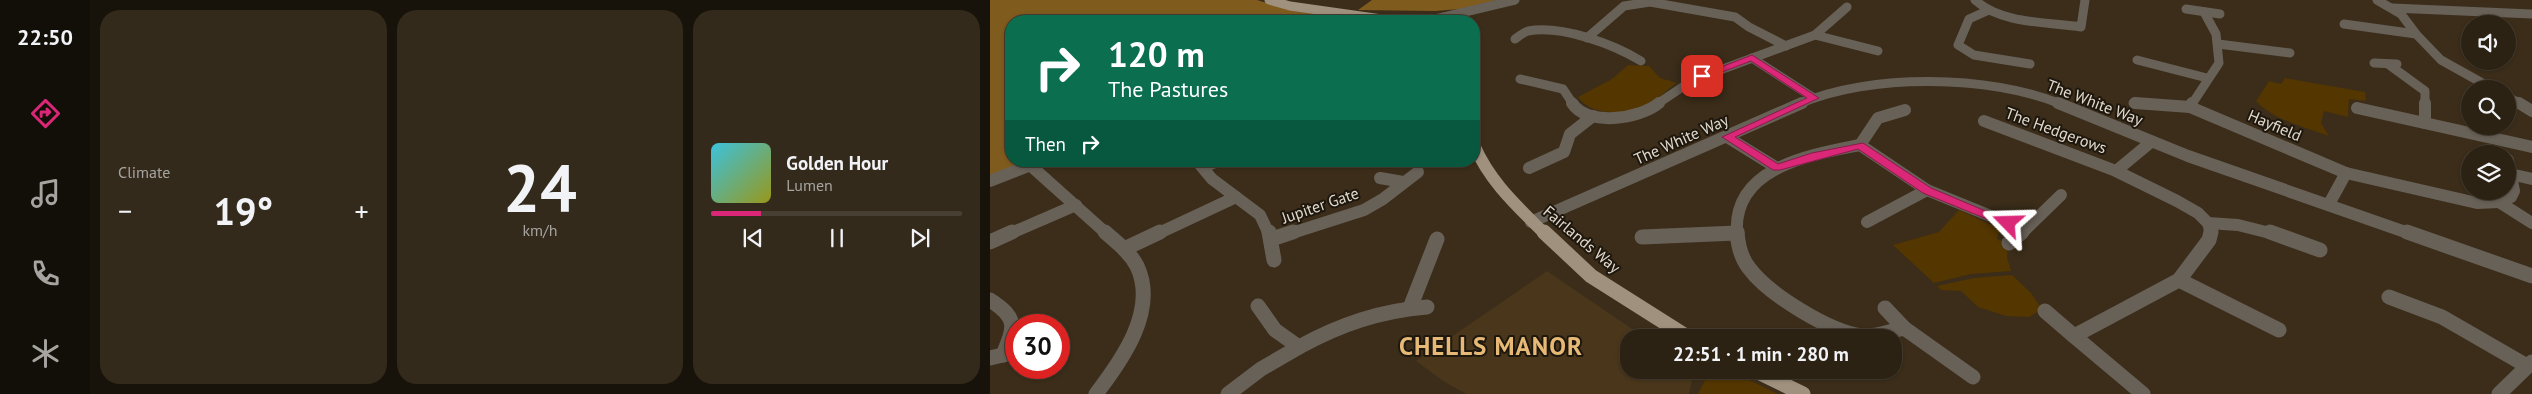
<!DOCTYPE html>
<html lang="en">
<head>
<meta charset="utf-8">
<style>
	:root { --surface:#2c2213; --page:#342a1c; --text:#f1f3f6; --muted:#a6a4a0; --line:#483f33; --accent:#db2777 }
	body { margin:0; font-family:"PT Sans",sans-serif; background:var(--page); color:var(--text); height:100vh; display:flex; flex-direction:column; font-size:19px; white-space:nowrap }
	* { box-sizing:border-box; margin:0 }
	p { font-size:16px; color:var(--muted) }
	.icon { flex:none; width:28px; height:28px; fill:none; stroke:currentColor; stroke-width:2; stroke-linecap:round; stroke-linejoin:round }
	.map { position:relative; flex:1; overflow:hidden }
	.drawer { display:flex; flex-direction:column; gap:10px; padding:10px; background:#18130a; width:900px }
	.drawer>* { flex:none }
	.hud { position:absolute; left:15px; top:15px; width:475px; height:152px; border-radius:20px; box-shadow:0 1px 4px #0004,0 0 0 1px var(--line); background:#0b6e4f; color:#fff; overflow:hidden }
	.fabs { position:absolute; left:1471px; top:15px; display:grid; gap:10px }
	.fabs a { display:grid; place-items:center; width:55px; height:55px; border-radius:50%; background:var(--surface); box-shadow:0 1px 4px #0004,0 0 0 1px var(--line); font-size:25px }
	.speed { position:absolute; left:15px; top:314px; display:flex; gap:10px; font-size:25px; font-weight:700; text-align:center }
	.speed>* { display:grid; place-content:center; width:65px; height:65px; border-radius:50%; background:var(--surface); box-shadow:0 1px 4px #0004,0 0 0 1px var(--line); line-height:1 }
	.speed .limit { border:8px solid #d22; background:#fff; color:#111 }
	.pin { position:absolute; display:grid; place-items:center; width:42px; height:42px; color:#fff; margin:-21px; border-radius:10px; box-shadow:0 2px 8px #0006 }
	.me { position:absolute; width:55px; margin:-28px; rotate:292deg; stroke-linejoin:round; filter:drop-shadow(0 0 4px #0008) }
	.turn { display:flex; align-items:center; gap:18px; height:105px; padding:0 20px; font-size:22px }
	.turn .icon { width:65px; height:65px; stroke-width:2.5 }
	.turn b { display:block; font-size:35px; line-height:42px }
	.then { display:flex; align-items:center; height:48px; padding:0 20px; background:#0003; gap:10px; font-size:19px }
	.big { font-size:38px; font-weight:700; line-height:1.1 }
	.drawer .card { flex:1; display:flex; flex-direction:column; justify-content:center; gap:8px; min-width:0; padding:0 18px; border-radius:20px; background:var(--page) }
	.drawer .dial { align-items:center; gap:0 }
	.dial b { font-size:65px; line-height:1 }
	.song { display:flex; align-items:center; gap:15px }
	.cover { width:60px; height:60px; border-radius:8px; background:linear-gradient(135deg,hsl(190 70% 55%),hsl(60 70% 35%)) }
	.played { height:5px; border-radius:2px; background:linear-gradient(90deg,var(--accent) 20%,var(--line) 20%) }
	.keys { display:flex; justify-content:space-around; direction:ltr }
	.heat { display:flex; justify-content:space-between; align-items:center; font-size:28px; direction:ltr }
	.drawer .tiles { flex:1; display:grid; gap:10px; grid-template-columns:repeat(3,1fr) }
	.trip { position:absolute; left:630px; top:329px; width:282px; height:50px; border-radius:20px; background:var(--surface); box-shadow:0 1px 4px #0004,0 0 0 1px var(--line); font-weight:700; line-height:50px; text-align:center }
	main { display:flex; flex:1; min-height:0 }
	.dock { display:flex; flex-direction:column; width:90px; justify-content:space-around; align-items:center; background:#120e08; color:var(--muted) }
	.dock .icon { width:35px; height:35px }
	.dock .current { color:var(--accent) }
	.dock b { font-size:22px; color:var(--text) }
	.map>svg:first-child { display:block }
	.built { fill:#49361b }
	.green { fill:#533600 }
	.forest { fill:#805b1e }
	.lines { fill:none; stroke-linecap:round; stroke-linejoin:round }
	.minor-far2 { stroke:#686158; stroke-width:9 }
	.minor-far1 { stroke:#686158; stroke-width:12 }
	.minor { stroke:#686158; stroke-width:15 }
	.major-far2 { stroke:#9f917e; stroke-width:9 }
	.major-far1 { stroke:#9f917e; stroke-width:12 }
	.major { stroke:#9f917e; stroke-width:15 }
	.route { fill:#db2777; stroke:#8e194d }
	.labels { text-anchor:middle; dominant-baseline:central; stroke-width:4; stroke-linejoin:round; paint-order:stroke }
	.street-label { font-size:16px; fill:#e2d9cc; stroke:#1d170e }
	.near-district-label { font-size:25px; font-weight:bold; letter-spacing:1px; fill:#e7b976; stroke:#1d170e }
</style>
</head>
<body>
<main>
<nav class="dock">
<b>22:50</b>
<svg class="icon current" aria-label="directions" viewBox="0 0 24 24"><path d="M12 3l9 9-9 9-9-9zM9 14v-3h6M13 9l2 2-2 2"/></svg>
<svg class="icon" aria-label="music" viewBox="0 0 24 24"><path d="M9 18V5l10-2v13"/><circle cx="6" cy="18" r="3"/><circle cx="16" cy="16" r="3"/></svg>
<svg class="icon" aria-label="phone" viewBox="0 0 24 24"><path d="M5 4h4l2 5-3 2q2 4 5 5l2-3 5 2v4C11 20 4 13 5 4z"/></svg>
<svg class="icon" aria-label="climate" viewBox="0 0 24 24"><path d="M12 3v18M4 7l16 10M4 17L20 7"/></svg>
</nav>
<section class="drawer">
<div class="tiles">
<div class="card"><p>Climate</p>
<div class="heat"><a>−</a><b class="big">19°</b><a>+</a></div>
</div>
<div class="card dial"><b>24</b><p>km/h</p></div>
<div class="card">
<div class="song"><i class="cover"></i><div><b>Golden Hour</b><p>Lumen</p></div></div>
<div class="played"></div>
<div class="keys"><svg class="icon" aria-label="previous" viewBox="0 0 24 24"><path d="M18 5L8 12l10 7zM5 5v14"/></svg><svg class="icon" aria-label="pause" viewBox="0 0 24 24"><path d="M8 5v14M16 5v14"/></svg><svg class="icon" aria-label="next" viewBox="0 0 24 24"><path d="M6 5l10 7-10 7zM19 5v14"/></svg></div>
</div>
</div>
</section>
<div class="map">
<svg width="1542" height="394" viewBox="0 0 1542 394">
	<rect width="100%" height="100%" fill="#3b2d19"/>
	<!-- built -->
	<polygon class="built" points="557,271 654,337 639,338 639,370 702,370 704,372 699,394 476,394 453,381 426,361"/>
	<!-- green -->
	<g class="green">
		<path d="M638 65 659 66 670 78 687 83C676 90 667 101 655 106 635 114 602 117 588 97L622 79Z"/>
		<path d="M1295 78 1375 92 1376 101 1359 99 1358 117 1334 111 1331 123 1339 136C1315 127 1283 120 1266 101L1279 81 1291 84Z"/>
		<polygon points="969,210 1010,229 1007,239 1018,244 1017,257 1021,271 981,274 944,283 903,245 949,232"/>
		<polygon points="1022,275 1041,293 1052,309 1039,317 1016,316 988,307 971,291 951,290 947,286 984,278"/>
		<polygon points="720,370 739,370 788,394 708,394"/>
	</g>
	<!-- forest -->
	<g class="forest">
		<polygon points="0,0 267,0 297,9 350,16 366,21 21,21 21,161 41,161 0,177"/>
		<polygon points="382,0 507,0 470,9 445,11 368,10"/>
	</g>
	<g class="lines">
		<!-- minor-far2 -->
		<g class="minor-far2">
			<path d="M985 0C1011 24 1057 22 1091 27L1095 0"/>
			<polyline points="1387,0 1411,14 1426,34 1451,60 1503,89"/>
			<polyline points="1402,8 1542,14"/>
			<polyline points="1196,9 1230,14"/>
			<polyline points="999,10 979,19 968,45 984,55 1040,64"/>
			<polyline points="437,21 525,0"/>
			<polyline points="1354,24 1426,34"/>
			<polyline points="825,35 888,51"/>
			<polyline points="597,38 634,6 660,2 745,17 759,27 796,46"/>
			<path d="M525 39C529 36 534 32 538 31 572 25 623 44 651 61"/>
			<polyline points="1228,44 1300,53"/>
			<polyline points="762,58 824,98"/>
			<polyline points="1147,60 1217,78"/>
			<polyline points="1384,63 1407,64"/>
			<polyline points="1398,64 1435,91 1435,104"/>
			<polyline points="530,79 573,89 583,104"/>
			<polyline points="1518,97 1531,104"/>
			<polyline points="1143,103 1163,104"/>
			<polyline points="667,104 703,80 825,35 857,7"/>
			<path d="M809 104C880 73 1000 75 1071 104"/>
			<polyline points="1202,104 1229,63 1226,34 1214,12"/>
		</g>
		<!-- minor-far1 -->
		<g class="minor-far1">
			<path d="M582 103C597 127 650 119 669 103"/>
			<polyline points="1068,103 1198,156 1421,234"/>
			<polyline points="1145,103 1200,107 1356,173 1487,203 1509,202 1521,197 1524,191 1518,160"/>
			<polyline points="1435,103 1435,123"/>
			<polyline points="1529,103 1542,111"/>
			<polyline points="1200,107 1202,103"/>
			<polyline points="1367,108 1542,147"/>
			<polyline points="994,121 1126,171 1187,201 1208,213 1218,223 1221,234"/>
			<polyline points="737,137 787,168"/>
			<polyline points="870,145 888,118 915,110"/>
			<polyline points="40,165 117,234"/>
			<polyline points="213,167 228,161"/>
			<polyline points="539,168 574,152 580,134 603,116"/>
			<polyline points="1126,171 1161,142"/>
			<polyline points="1520,174 1542,179"/>
			<polyline points="390,178 413,182"/>
			<polyline points="0,181 51,161"/>
			<polyline points="246,197 270,215 279,234"/>
			<polyline points="1509,202 1542,223"/>
			<polyline points="1339,204 1356,173"/>
			<polyline points="541,222 812,103"/>
			<polyline points="877,222 937,190"/>
			<polyline points="1218,223 1248,225 1284,234"/>
			<polyline points="19,234 86,205"/>
			<polyline points="167,234 246,197 222,179 207,161"/>
			<polyline points="299,234 374,210 393,199 428,172"/>
			<polyline points="731,234 747,233"/>
			<path d="M747 234C742 167 820 155 870 145L937 190 1035 230 1071 195"/>
			<polyline points="1030,234 1035,230"/>
		</g>
		<!-- minor -->
		<g class="minor">
			<polyline points="279,232 284,260"/>
			<path d="M747 232C748 245 751 258 759 268 778 294 841 333 873 336 886 337 901 331 914 328L983 377"/>
			<polyline points="1280,232 1330,250"/>
			<polyline points="1417,232 1542,276"/>
			<polyline points="652,237 747,233"/>
			<polyline points="282,239 303,232"/>
			<polyline points="0,242 22,232"/>
			<polyline points="1019,243 1032,232"/>
			<polyline points="134,249 170,232"/>
			<polyline points="1189,280 1289,330"/>
			<polyline points="1399,297 1452,317 1537,366"/>
			<path d="M0 300C28 318 25 326 13 355"/>
			<polyline points="420,308 447,239"/>
			<polyline points="895,308 914,328"/>
			<polyline points="1055,311 1084,336"/>
			<path d="M309 347C351 324 390 311 437 307"/>
			<polyline points="0,358 26,352"/>
			<path d="M106 394C132 360 168 310 147 266 140 252 126 242 115 232"/>
			<polyline points="238,394 271,369 309,347 285,330 268,306"/>
			<polyline points="1153,394 1084,336 1189,280 1219,240 1221,232"/>
			<polyline points="1509,394 1542,362"/>
		</g>
		<!-- major-far2 -->
		<polyline class="major-far2" points="279,0 300,6 406,21"/>
		<!-- major-far1 -->
		<path class="major-far1" d="M484 145C500 182 527 206 555 234"/>
		<!-- major -->
		<g class="major">
			<polyline points="554,232 601,276 699,338"/>
			<polyline points="764,370 813,394"/>
		</g>
	</g>
	<!-- route -->
	<polygon class="route" points="762,55 829,98 745,137 788,164 822,153 873,143 941,188 1024,223 1018,227 1014,226 933,193 868,149 790,170 783,170 732,137 817,98 761,61 716,78 708,76"/>
	<g class="labels">
		<!-- street labels -->
		<g class="street-label">
			<text transform="translate(1105 102) rotate(21)">The White Way</text>
			<text transform="translate(1285 125) rotate(23)">Hayfield</text>
			<text transform="translate(1066 130) rotate(20)">The Hedgerows</text>
			<text transform="translate(691 139) rotate(-24)">The White Way</text>
			<text transform="translate(330 205) rotate(-19)">Jupiter Gate</text>
			<text transform="translate(592 239) rotate(40)">Fairlands Way</text>
		</g>
		<!-- near-district labels -->
		<g class="near-district-label">
			<text x="501" y="346">CHELLS MANOR</text>
		</g>
	</g>
</svg>
<div class="fabs">
<a><svg class="icon" aria-label="sound" viewBox="0 0 24 24"><path d="M4 9h4l5-4v14l-5-4H4zM17 9q2 3 0 6"/></svg></a>
<a><svg class="icon" aria-label="search" viewBox="0 0 24 24"><circle cx="10" cy="10" r="6"/><path d="M15 15l6 6"/></svg></a>
<a><svg class="icon" aria-label="layers" viewBox="0 0 24 24"><path d="M12 4l9 5-9 5-9-5zM3 14l9 5 9-5"/></svg></a>
</div>
<div class="speed"><div class="limit">30</div></div>
<div class="pin" style="left:712px;top:76px;background:#d93025"><svg class="icon" aria-label="arrive" viewBox="0 0 24 24"><path d="M6 21V4h12l-3 4 3 4H6"/></svg></div>
<svg class="me" style="left:1018px;top:223px" viewBox="-20 -20 40 40"><path d="M0-17L14 15 0 8-14 15z" fill="#db2777" stroke="#fff" stroke-width="4"/></svg>
<div class="trip">22:51 · 1 min · 280 m</div>
<div class="hud">
<div class="turn"><svg class="icon" aria-label="right" viewBox="0 0 24 24"><path d="M7 20v-9h11M14 6l5 5-5 5"/></svg><div><b>120 m</b>The Pastures</div></div>
<div class="then">Then<svg class="icon" aria-label="right" viewBox="0 0 24 24"><path d="M7 20v-9h11M14 6l5 5-5 5"/></svg></div>
</div>
</div>
</main>
</body>
</html>
